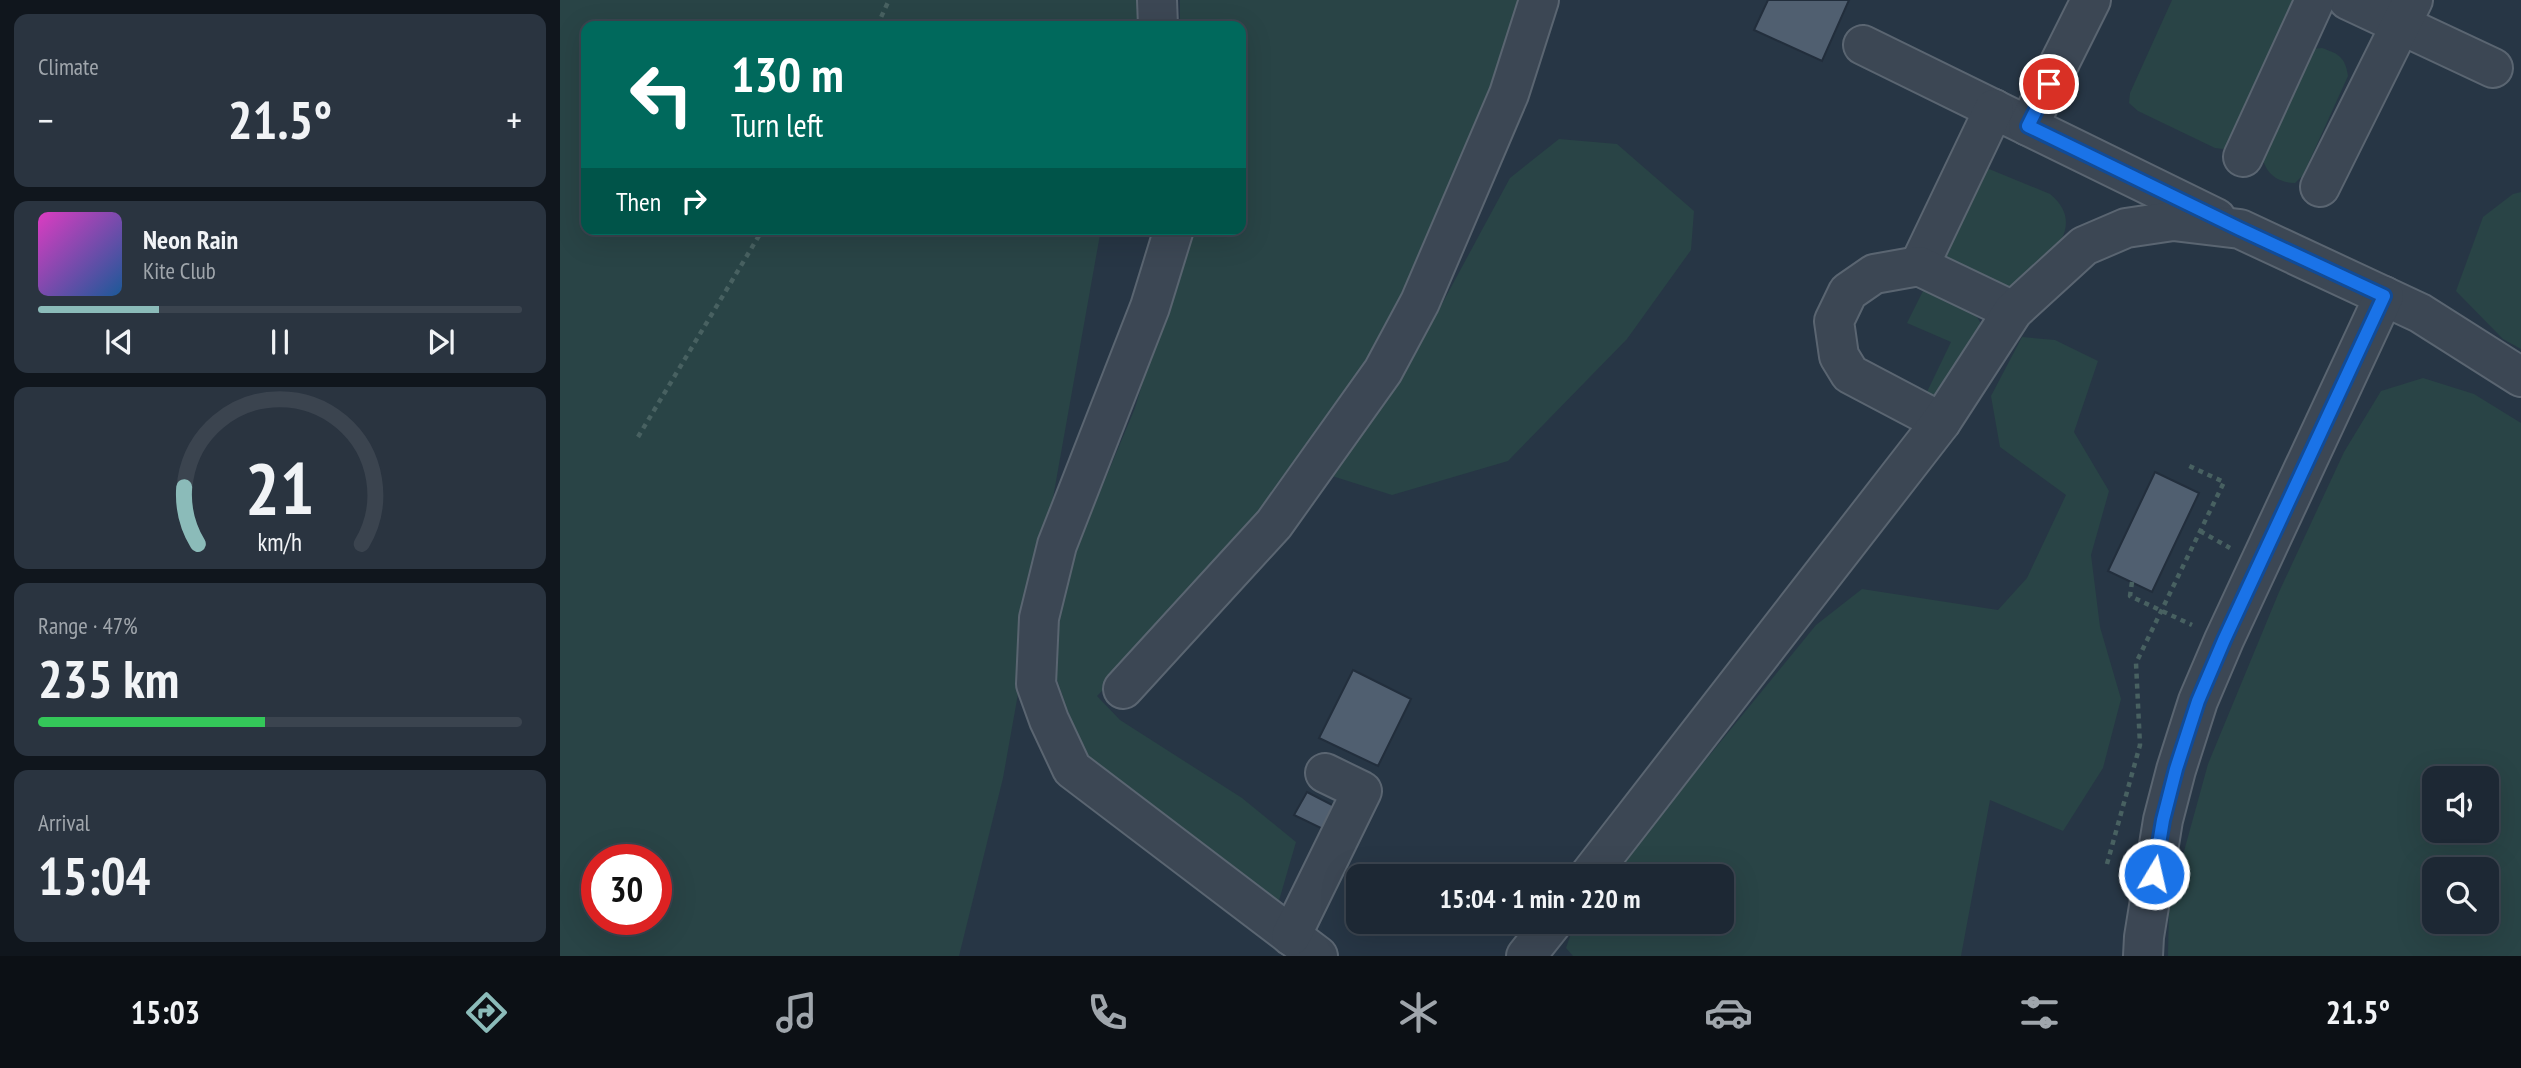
<!DOCTYPE html>
<html lang="en">
<head>
<meta charset="utf-8">
<style>
	:root { --surface:#1d2834; --page:#2a3440; --text:#f1f3f6; --muted:#a0a6ac; --line:#3b444f; --accent:#8bbbb9 }
	body { margin:0; font-family:"PT Sans Narrow",sans-serif; background:var(--page); color:var(--text); height:100vh; display:flex; flex-direction:column; font-size:26px; white-space:nowrap }
	* { box-sizing:border-box; margin:0 }
	p { font-size:23px; color:var(--muted) }
	.icon { flex:none; width:38px; height:38px; fill:none; stroke:currentColor; stroke-width:2; stroke-linecap:round; stroke-linejoin:round }
	.map { position:relative; flex:1; overflow:hidden }
	.drawer { display:flex; flex-direction:column; gap:14px; padding:14px; background:#10161d; width:560px }
	.drawer>* { flex:none }
	.hud { position:absolute; left:21px; top:21px; width:665px; height:214px; border-radius:14px; box-shadow:0 7px 28px #0002,0 0 0 2px var(--line); background:#00695c; color:#fff; overflow:hidden }
	.tools { position:absolute; left:1862px; top:766px; display:grid; gap:14px }
	.tools a { display:grid; place-items:center; width:77px; height:77px; border-radius:14px; background:var(--surface); box-shadow:0 7px 28px #0002,0 0 0 2px var(--line); font-size:35px }
	.speed { position:absolute; left:21px; top:844px; display:flex; gap:14px; font-size:35px; font-weight:700; text-align:center }
	.speed>* { display:grid; place-content:center; width:91px; height:91px; border-radius:50%; background:var(--surface); box-shadow:0 7px 28px #0002,0 0 0 2px var(--line); line-height:1 }
	.speed .limit { border:10px solid #d22; background:#fff; color:#111 }
	.pin { position:absolute; display:grid; place-items:center; width:60px; height:60px; color:#fff; margin:-30px; border:4px solid #fff; border-radius:50%; box-shadow:0 2px 7px #0007 }
	.me { position:absolute; width:77px; margin:-38px; rotate:9deg; stroke-linejoin:round; filter:drop-shadow(0 0 5px #0008) }
	.turn { display:flex; align-items:center; gap:24px; height:147px; padding:0 35px; font-size:32px }
	.turn .icon { width:91px; height:91px; stroke-width:2.5 }
	.turn b { display:block; font-size:49px; line-height:60px }
	.then { display:flex; align-items:center; height:66px; padding:0 35px; background:#0003; gap:14px; font-size:26px }
	.big { font-size:52px; font-weight:600; line-height:1.1 }
	.drawer .card { flex:1; display:flex; flex-direction:column; justify-content:center; gap:10px; min-width:0; padding:0 24px; border-radius:14px; background:var(--page) }
	.drawer .dial { align-items:center; gap:0 }
	.dial svg { height:182px; overflow:visible; fill:none; stroke:var(--line); stroke-width:7; stroke-linecap:round; text-anchor:middle }
	.dial text { fill:var(--text); stroke:none }
	.song { display:flex; align-items:center; gap:21px }
	.cover { width:84px; height:84px; border-radius:10px; background:linear-gradient(135deg,hsl(310 70% 55%),hsl(210 70% 35%)) }
	.played { height:7px; border-radius:4px; background:linear-gradient(90deg,var(--accent) 25%,var(--line) 25%) }
	.keys { display:flex; justify-content:space-around; direction:ltr }
	.heat { display:flex; justify-content:space-between; align-items:center; font-size:38px; direction:ltr }
	.charge { height:10px; border-radius:5px; background:linear-gradient(90deg,#34c759 47%,var(--line) 0) }
	.trip { position:absolute; left:786px; top:864px; width:388px; height:70px; border-radius:14px; background:var(--surface); box-shadow:0 7px 28px #0002,0 0 0 2px var(--line); font-weight:600; line-height:70px; text-align:center }
	.menu { display:flex; height:112px; justify-content:space-around; align-items:center; background:#0c1015; color:var(--muted) }
	.menu .icon { width:49px; height:49px }
	.menu .selected { color:var(--accent) }
	.menu b { font-size:32px; color:var(--text) }
	main { display:flex; flex:1; min-height:0 }
	.map>svg:first-child { display:block }
	.green { fill:#294446; fill-rule:evenodd }
	.building { fill:#505f70; stroke:#222e3c; stroke-width:2 }
	.lines { fill:none; stroke-linecap:round; stroke-linejoin:round }
	.minor-casing { stroke:#5a6571; stroke-width:42 }
	.path { stroke:#486161; stroke-width:4.5; stroke-dasharray:5 5; stroke-linecap:butt }
	.minor { stroke:#3c4754; stroke-width:38 }
	.route-casing { stroke:#114b97; stroke-width:18 }
	.route { stroke:#1a73e8; stroke-width:12 }
</style>
</head>
<body>
<main>
<section class="drawer">
<div class="card"><p>Climate</p>
<div class="heat"><a>−</a><b class="big">21.5°</b><a>+</a></div>
</div>
<div class="card">
<div class="song"><i class="cover"></i><div><b>Neon Rain</b><p>Kite Club</p></div></div>
<div class="played"></div>
<div class="keys"><svg class="icon" aria-label="previous" viewBox="0 0 24 24"><path d="M18 5L8 12l10 7zM5 5v14"/></svg><svg class="icon" aria-label="pause" viewBox="0 0 24 24"><path d="M8 5v14M16 5v14"/></svg><svg class="icon" aria-label="next" viewBox="0 0 24 24"><path d="M6 5l10 7-10 7zM19 5v14"/></svg></div>
</div>
<div class="card dial"><svg viewBox="0 0 100 80">
<path d="M14 69A42 42 0 1 1 86 69"/>
<path d="M14 69A42 42 0 0 1 8 44" stroke="#8bbbb9"/>
<text x="50" y="56" font-size="32" font-weight="700">21</text>
<text x="50" y="72" font-size="11">km/h</text>
</svg></div>
<div class="card"><p>Range · 47%</p><b class="big">235 km</b><div class="charge"></div></div>
<div class="card"><p>Arrival</p><b class="big">15:04</b></div>
</section>
<div class="map">
<svg width="1961" height="956" viewBox="0 0 1961 956">
	<rect width="100%" height="100%" fill="#273645"/>
	<!-- green -->
	<g class="green">
		<path d="M0 0H582L577 26H26V229H541L443 778 399 956H0ZM37 859H96V919H37Z"/>
		<polygon points="620,0 966,0 851,291 796,389 708,500 637,595 537,696 560,720 682,798 736,842 718,904 530,764 514,728 490,660 516,549 575,408 629,229 681,229 681,26 620,26"/>
		<polygon points="1612,0 1737,0 1669,146 1663,149 1655,148 1578,111 1569,103 1570,93"/>
		<path d="M1762 48C1779 54 1785 57 1788 76L1743 175 1735 183C1713 182 1705 171 1700 151L1751 49Z"/>
		<polygon points="999,139 1057,144 1134,211 1131,250 1067,339 948,461 832,495 769,475 842,378 950,178"/>
		<path d="M1417 164 1490 194C1534 230 1476 272 1446 290L1375 259Z"/>
		<polygon points="1961,192 1961,349 1943,339 1896,291 1923,217 1953,194"/>
		<path d="M1365 287C1387 297 1415 303 1423 329L1378 397 1366 394 1391 342 1347 323Z"/>
		<polygon points="1462,337 1495,340 1538,361 1514,432 1549,491 1531,555 1540,627 1561,699 1543,768 1503,831 1430,800 1401,956 1013,956 1006,948 1015,922 1162,922 1162,877 1050,877 1256,625 1302,589 1438,610 1467,578 1506,495 1440,447 1431,396"/>
		<path d="M1863 378 1914 394 1961 423V956H1608L1609 906 1648 764 1719 592 1784 452 1821 391ZM1874 779H1927V831H1874ZM1874 870H1927V922H1874Z"/>
	</g>
	<!-- building -->
	<g class="building">
		<polygon points="1208,0 1289,0 1262,61 1194,30"/>
		<polygon points="1595,472 1639,493 1592,592 1548,571"/>
		<polygon points="793,670 851,699 818,766 759,738"/>
		<polygon points="747,792 780,809 769,832 734,815"/>
	</g>
	<g class="lines">
		<!-- minor casing -->
		<g class="minor-casing">
			<g id="minor">
				<polyline points="597,0 598,26"/>
				<polyline points="1788,0 1933,68"/>
				<polyline points="1303,45 1656,218"/>
				<polyline points="1468,126 1531,0"/>
				<polyline points="1683,157 1755,0"/>
				<polyline points="1760,187 1853,0"/>
				<polyline points="614,229 590,307 497,545 479,618 476,684 489,720 512,769 758,956"/>
				<polyline points="1359,266 1434,109"/>
				<polyline points="1381,422 1290,374 1279,356 1274,321 1288,292 1314,274 1359,266 1453,311"/>
				<polyline points="563,689 714,524 823,371 860,302 949,94 979,0"/>
				<polyline points="1028,877 1381,422 1453,311 1524,246 1566,228 1613,221 1680,229 1860,313 1961,377"/>
				<polyline points="731,936 802,791 765,773"/>
				<polyline points="966,956 993,922"/>
				<polyline points="1583,956 1584,937 1603,820 1616,770 1638,701 1664,640 1824,296"/>
			</g>
		</g>
		<!-- path -->
		<g class="path">
			<polyline points="317,26 329,0"/>
			<polyline points="78,437 203,229"/>
			<polyline points="1640,531 1670,548"/>
			<polyline points="1572,582 1570,596 1632,625"/>
			<polyline points="1547,864 1580,745 1576,663 1664,482 1627,465"/>
		</g>
		<!-- minor -->
		<use href="#minor" class="minor"/>
	</g>
	<g class="lines">
		<!-- route casing -->
		<g class="route-casing">
			<polyline id="route" points="1489,84 1468,126 1680,229 1824,296 1664,640 1638,701 1616,769 1603,820 1594,874"/>
		</g>
		<!-- route -->
		<use href="#route" class="route"/>
	</g>
</svg>
<div class="tools">
<a><svg class="icon" aria-label="sound" viewBox="0 0 24 24"><path d="M4 9h4l5-4v14l-5-4H4zM17 9q2 3 0 6"/></svg></a>
<a><svg class="icon" aria-label="search" viewBox="0 0 24 24"><circle cx="10" cy="10" r="6"/><path d="M15 15l6 6"/></svg></a>
</div>
<div class="speed"><div class="limit">30</div></div>
<div class="pin" style="left:1489px;top:84px;background:#d93025"><svg class="icon" aria-label="arrive" viewBox="0 0 24 24"><path d="M6 21V4h12l-3 4 3 4H6"/></svg></div>
<svg class="me" style="left:1594px;top:874px" viewBox="-20 -20 40 40"><circle r="17" fill="#1a73e8" stroke="#fff" stroke-width="3"/><path d="M0-11L8 9 0 5-8 9z" fill="#fff"/></svg>
<div class="trip">15:04 · 1 min · 220 m</div>
<div class="hud">
<div class="turn"><svg class="icon" aria-label="left" viewBox="0 0 24 24"><path d="M17 20v-9H6M10 6l-5 5 5 5"/></svg><div><b>130 m</b>Turn left</div></div>
<div class="then">Then<svg class="icon" aria-label="right" viewBox="0 0 24 24"><path d="M7 20v-9h11M14 6l5 5-5 5"/></svg></div>
</div>
</div>
</main>
<nav class="menu">
<b>15:03</b>
<svg class="icon selected" aria-label="directions" viewBox="0 0 24 24"><path d="M12 3l9 9-9 9-9-9zM9 14v-3h6M13 9l2 2-2 2"/></svg>
<svg class="icon" aria-label="music" viewBox="0 0 24 24"><path d="M9 18V5l10-2v13"/><circle cx="6" cy="18" r="3"/><circle cx="16" cy="16" r="3"/></svg>
<svg class="icon" aria-label="phone" viewBox="0 0 24 24"><path d="M5 4h4l2 5-3 2q2 4 5 5l2-3 5 2v4C11 20 4 13 5 4z"/></svg>
<svg class="icon" aria-label="climate" viewBox="0 0 24 24"><path d="M12 3v18M4 7l16 10M4 17L20 7"/></svg>
<svg class="icon" aria-label="car" viewBox="0 0 24 24"><path d="M5 17H2v-5l4-1 3-4h7l3 4 3 1v5h-3M9 17h6M6 11h13"/><circle cx="7" cy="17" r="2"/><circle cx="17" cy="17" r="2"/></svg>
<svg class="icon" aria-label="filters" viewBox="0 0 24 24"><path d="M4 7h16M4 17h16"/><circle cx="9" cy="7" r="2"/><circle cx="15" cy="17" r="2"/></svg>
<b>21.5°</b>
</nav>
</body>
</html>
